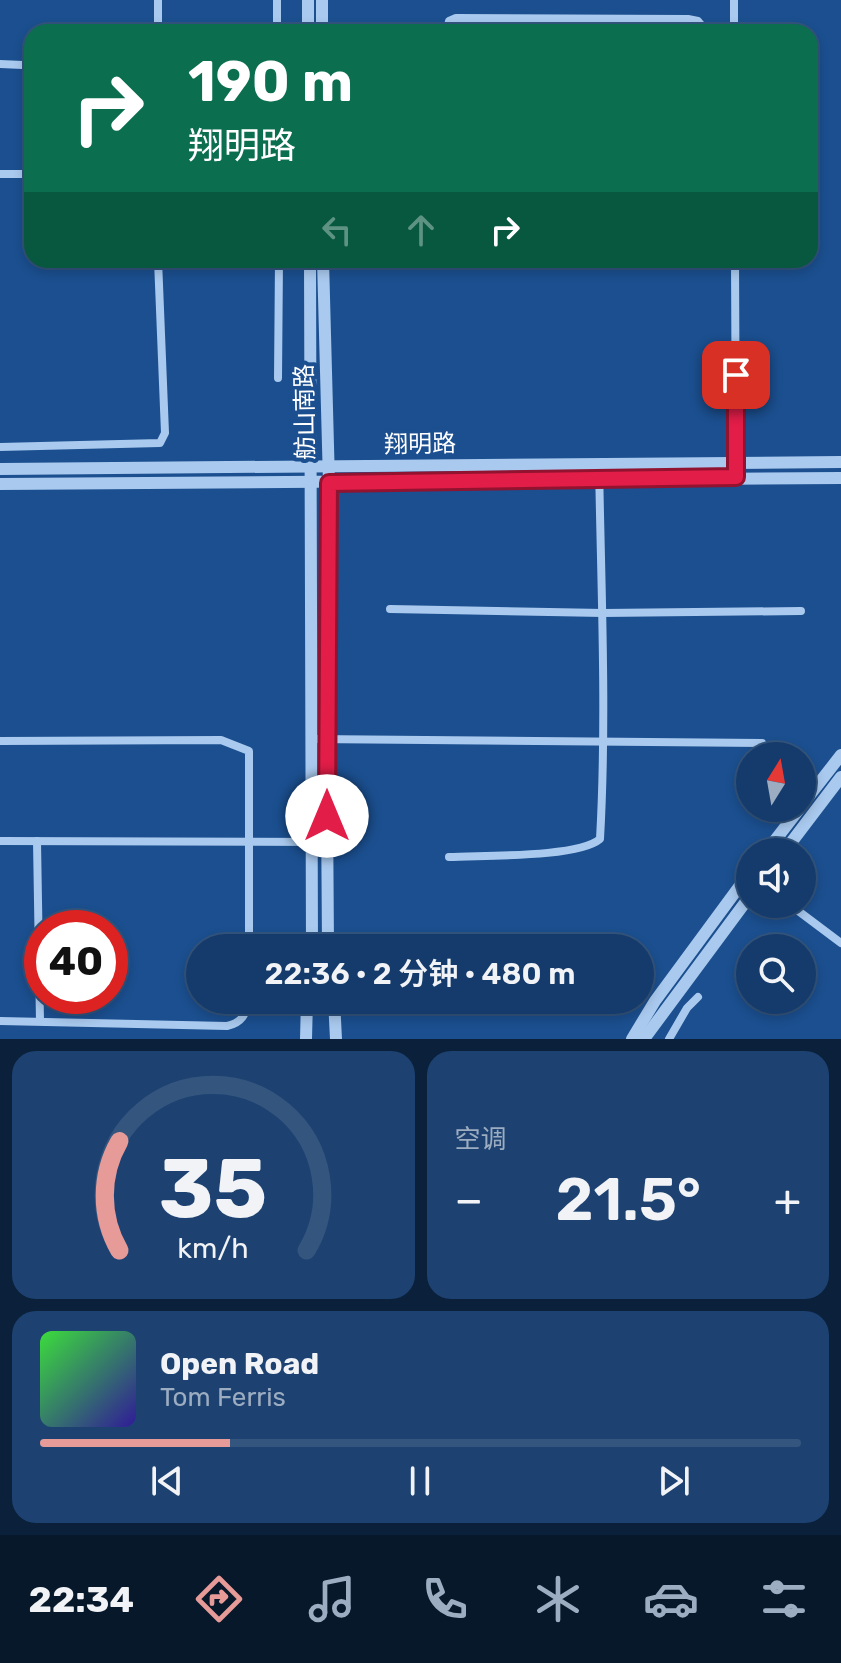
<!DOCTYPE html>
<html lang="zh">
<head>
<meta charset="utf-8">
<style>
	:root { --surface:#143b6b; --page:#1d4271; --text:#f1f3f6; --muted:#9dadc1; --line:#33557e; --accent:#e69b98 }
	body { margin:0; font-family:Rubik,"Noto Sans SC",sans-serif; background:var(--page); color:var(--text); height:100vh; display:flex; flex-direction:column; font-size:30px; white-space:nowrap }
	* { box-sizing:border-box; margin:0 }
	p { font-size:26px; color:var(--muted) }
	.icon { flex:none; width:44px; height:44px; fill:none; stroke:currentColor; stroke-width:2; stroke-linecap:round; stroke-linejoin:round }
	.map { position:relative; height:1039px; overflow:hidden }
	.panel { display:flex; flex-direction:column; gap:12px; padding:12px; background:#0b203b; flex:1 }
	.panel>* { flex:none }
	.banner { position:absolute; left:24px; top:24px; width:794px; height:244px; border-radius:24px; box-shadow:0 4px 12px #0003,0 0 0 2px var(--line); background:#0b6e4f; color:#fff; overflow:hidden }
	.needle { width:52px; rotate:11deg }
	.tools { position:absolute; left:736px; top:742px; display:grid; gap:16px }
	.tools a { display:grid; place-items:center; width:80px; height:80px; border-radius:50%; background:var(--surface); box-shadow:0 4px 12px #0003,0 0 0 2px var(--line); font-size:40px }
	.speed { position:absolute; left:24px; top:910px; display:flex; gap:16px; font-size:40px; font-weight:700; text-align:center }
	.speed>* { display:grid; place-content:center; width:104px; height:104px; border-radius:50%; background:var(--surface); box-shadow:0 4px 12px #0003,0 0 0 2px var(--line); line-height:1 }
	.speed .limit { border:12px solid #d22; background:#fff; color:#111 }
	.pin { position:absolute; display:grid; place-items:center; width:68px; height:68px; color:#fff; margin:-34px; border-radius:16px; box-shadow:0 4px 12px #0006 }
	.me { position:absolute; width:88px; margin:-44px; rotate:0deg; stroke-linejoin:round; filter:drop-shadow(0 0 6px #0008) }
	.turn { display:flex; align-items:center; gap:28px; height:168px; padding:0 32px; font-size:36px }
	.turn .icon { width:104px; height:104px; stroke-width:2.5 }
	.turn b { display:block; font-size:56px; line-height:68px }
	.lanes { display:flex; align-items:center; height:76px; padding:0 32px; background:#0003; justify-content:center; gap:40px; direction:ltr }
	.lanes .off { opacity:.35 }
	.big { font-size:60px; font-weight:600; line-height:1.1 }
	.panel .tile { flex:1; display:flex; flex-direction:column; justify-content:center; gap:12px; min-width:0; padding:0 28px; border-radius:24px; background:var(--page) }
	.panel .dial { align-items:center; gap:0 }
	.dial svg { height:208px; overflow:visible; fill:none; stroke:var(--line); stroke-width:7; stroke-linecap:round; text-anchor:middle }
	.dial text { fill:var(--text); stroke:none }
	.song { display:flex; align-items:center; gap:24px }
	.cover { width:96px; height:96px; border-radius:12px; background:linear-gradient(135deg,hsl(120 70% 55%),hsl(250 70% 35%)) }
	.played { height:8px; border-radius:4px; background:linear-gradient(90deg,var(--accent) 25%,var(--line) 25%) }
	.keys { display:flex; justify-content:space-around; direction:ltr }
	.heat { display:flex; justify-content:space-between; align-items:center; font-size:44px; direction:ltr }
	.panel .tiles { flex:1; display:grid; gap:12px; grid-template-columns:1fr 1fr }
	.tile:last-child { grid-column:span 2 }
	.trip { position:absolute; left:186px; top:934px; width:468px; height:80px; border-radius:40px; background:var(--surface); box-shadow:0 4px 12px #0003,0 0 0 2px var(--line); font-weight:600; line-height:80px; text-align:center }
	.menu { display:flex; height:128px; justify-content:space-around; align-items:center; background:#08182b; color:var(--muted) }
	.menu .icon { width:56px; height:56px }
	.menu .on { color:var(--accent) }
	.menu b { font-size:36px; color:var(--text) }
	.map>svg:first-child { display:block }
	.lines { fill:none; stroke-linecap:round; stroke-linejoin:round }
	.minor { stroke:#a9c9ee; stroke-width:8 }
	.tertiary { stroke:#a9c9ee; stroke-width:12 }
	.route-casing { stroke:#92132f; stroke-width:20 }
	.route { stroke:#e11d48; stroke-width:14 }
	.labels { text-anchor:middle; dominant-baseline:central; stroke-width:8; stroke-linejoin:round; paint-order:stroke }
	.street-label { font-size:24px; fill:#fff; stroke:#1b4f8f }
</style>
</head>
<body>
<div class="map">
<svg width="841" height="1039" viewBox="0 0 841 1039">
	<rect width="100%" height="100%" fill="#1b4f8f"/>
	<g class="lines">
		<!-- minor -->
		<g class="minor">
			<polyline points="277,0 277,32"/>
			<polyline points="734,0 734,32"/>
			<polyline points="158,32 158,0"/>
			<polyline points="447,32 449,21 456,18 688,19 698,21 707,32"/>
			<polyline points="0,64 23,65 32,70"/>
			<polyline points="0,174 32,174"/>
			<polyline points="735,260 736,477"/>
			<polyline points="278,378 279,260"/>
			<polyline points="0,447 160,443 165,433 158,260"/>
			<polyline points="390,609 603,613 801,611"/>
			<polyline points="312,739 762,743"/>
			<polyline points="0,741 221,740 249,751 249,948"/>
			<polyline points="0,841 327,842"/>
			<polyline points="37,841 40,1021"/>
			<path d="M449 857C482 855 578 858 600 839 607 714 601 588 599 463"/>
			<polyline points="789,904 841,943"/>
			<path d="M0 1021 227 1026C242 1023 246 1014 249 1000"/>
			<polyline points="669,1039 687,1008 698,997"/>
		</g>
		<!-- tertiary -->
		<g class="tertiary">
			<polyline points="308,0 308,32"/>
			<polyline points="322,0 322,32"/>
			<polyline points="310,260 312,948"/>
			<polyline points="323,260 329,483 326,658 328,948"/>
			<polyline points="0,469 841,462"/>
			<polyline points="0,484 841,478"/>
			<polyline points="802,805 841,755"/>
			<polyline points="766,852 800,808"/>
			<polyline points="784,852 841,777"/>
			<polyline points="334,1000 336,1039"/>
			<polyline points="306,1039 307,1000"/>
			<polyline points="632,1039 655,1001 750,872"/>
			<polyline points="644,1039 750,896"/>
		</g>
	</g>
	<g class="lines">
		<!-- route casing -->
		<g class="route-casing">
			<polyline id="route" points="327,816 329,483 736,477 736,375"/>
		</g>
		<!-- route -->
		<use href="#route" class="route"/>
	</g>
	<g class="labels">
		<!-- street labels -->
		<g class="street-label">
			<text transform="translate(305 412) rotate(-91)">舫山南路</text>
			<text transform="translate(420 444) rotate(-1)">翔明路</text>
		</g>
	</g>
</svg>
<div class="tools">
<a><svg class="needle" viewBox="-14 -14 28 28"><path d="M0-13l5 13h-10z" fill="#e53935"/><path d="M0 13l5-13h-10z" fill="#9dadc1"/></svg></a>
<a><svg class="icon" aria-label="sound" viewBox="0 0 24 24"><path d="M4 9h4l5-4v14l-5-4H4zM17 9q2 3 0 6"/></svg></a>
<a><svg class="icon" aria-label="search" viewBox="0 0 24 24"><circle cx="10" cy="10" r="6"/><path d="M15 15l6 6"/></svg></a>
</div>
<div class="speed"><div class="limit">40</div></div>
<div class="pin" style="left:736px;top:375px;background:#d93025"><svg class="icon" aria-label="arrive" viewBox="0 0 24 24"><path d="M6 21V4h12l-3 4 3 4H6"/></svg></div>
<svg class="me" style="left:327px;top:816px" viewBox="-20 -20 40 40"><circle r="19" fill="#fff"/><path d="M0-13L10 11 0 6-10 11z" fill="#e11d48"/></svg>
<div class="trip">22:36 · 2 分钟 · 480 m</div>
<div class="banner">
<div class="turn"><svg class="icon" aria-label="right" viewBox="0 0 24 24"><path d="M7 20v-9h11M14 6l5 5-5 5"/></svg><div><b>190 m</b>翔明路</div></div>
<div class="lanes"><svg class="icon off" aria-label="left" viewBox="0 0 24 24"><path d="M17 20v-9H6M10 6l-5 5 5 5"/></svg><svg class="icon off" aria-label="ahead" viewBox="0 0 24 24"><path d="M12 20V5M6 11l6-6 6 6"/></svg><svg class="icon" aria-label="right" viewBox="0 0 24 24"><path d="M7 20v-9h11M14 6l5 5-5 5"/></svg></div>
</div>
</div>
<section class="panel">
<div class="tiles">
<div class="tile dial"><svg viewBox="0 0 100 80">
<path d="M14 69A42 42 0 1 1 86 69"/>
<path d="M14 69A42 42 0 0 1 14 27" stroke="#e69b98"/>
<text x="50" y="56" font-size="32" font-weight="700">35</text>
<text x="50" y="72" font-size="11">km/h</text>
</svg></div>
<div class="tile"><p>空调</p>
<div class="heat"><a>−</a><b class="big">21.5°</b><a>+</a></div>
</div>
<div class="tile">
<div class="song"><i class="cover"></i><div><b>Open Road</b><p>Tom Ferris</p></div></div>
<div class="played"></div>
<div class="keys"><svg class="icon" aria-label="previous" viewBox="0 0 24 24"><path d="M18 5L8 12l10 7zM5 5v14"/></svg><svg class="icon" aria-label="pause" viewBox="0 0 24 24"><path d="M8 5v14M16 5v14"/></svg><svg class="icon" aria-label="next" viewBox="0 0 24 24"><path d="M6 5l10 7-10 7zM19 5v14"/></svg></div>
</div>
</div>
</section>
<nav class="menu">
<b>22:34</b>
<svg class="icon on" aria-label="directions" viewBox="0 0 24 24"><path d="M12 3l9 9-9 9-9-9zM9 14v-3h6M13 9l2 2-2 2"/></svg>
<svg class="icon" aria-label="music" viewBox="0 0 24 24"><path d="M9 18V5l10-2v13"/><circle cx="6" cy="18" r="3"/><circle cx="16" cy="16" r="3"/></svg>
<svg class="icon" aria-label="phone" viewBox="0 0 24 24"><path d="M5 4h4l2 5-3 2q2 4 5 5l2-3 5 2v4C11 20 4 13 5 4z"/></svg>
<svg class="icon" aria-label="climate" viewBox="0 0 24 24"><path d="M12 3v18M4 7l16 10M4 17L20 7"/></svg>
<svg class="icon" aria-label="car" viewBox="0 0 24 24"><path d="M5 17H2v-5l4-1 3-4h7l3 4 3 1v5h-3M9 17h6M6 11h13"/><circle cx="7" cy="17" r="2"/><circle cx="17" cy="17" r="2"/></svg>
<svg class="icon" aria-label="filters" viewBox="0 0 24 24"><path d="M4 7h16M4 17h16"/><circle cx="9" cy="7" r="2"/><circle cx="15" cy="17" r="2"/></svg>
</nav>
</body>
</html>
